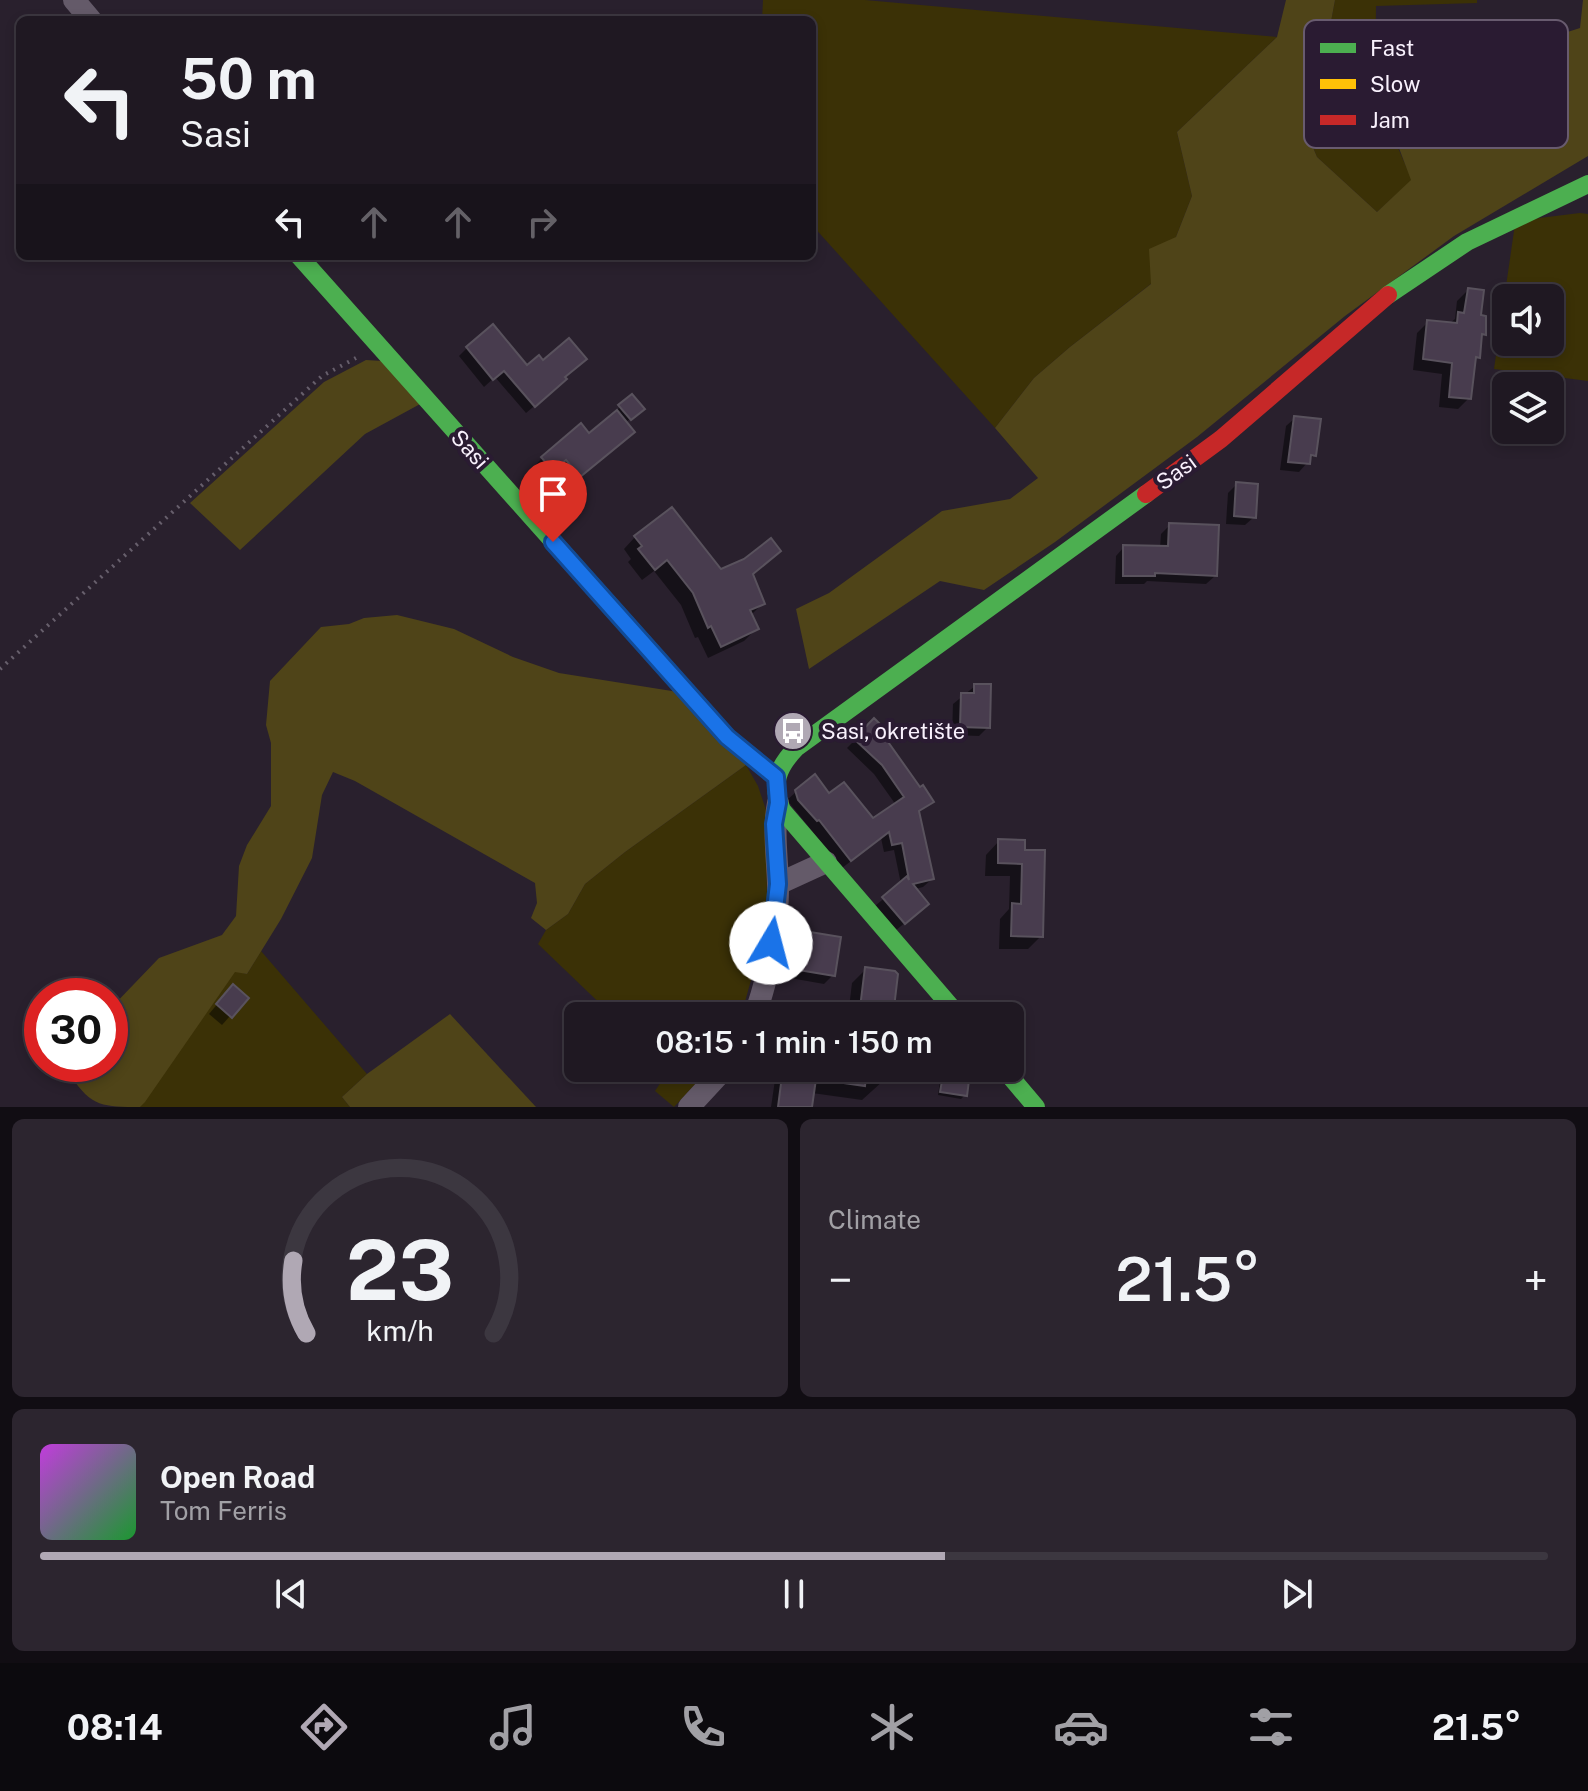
<!DOCTYPE html>
<html lang="en">
<head>
<meta charset="utf-8">
<style>
	:root { --surface:#1f1822; --page:#2c252f; --text:#f1f3f6; --muted:#a1a0a5; --line:#3c3740; --accent:#b0a8b4 }
	body { margin:0; font-family:"Public Sans",sans-serif; background:var(--page); color:var(--text); height:100vh; display:flex; flex-direction:column; font-size:30px; white-space:nowrap }
	* { box-sizing:border-box; margin:0 }
	p { font-size:26px; color:var(--muted) }
	.icon { flex:none; width:44px; height:44px; fill:none; stroke:currentColor; stroke-width:2; stroke-linecap:round; stroke-linejoin:round }
	.map { position:relative; height:1107px; overflow:hidden }
	.details { display:flex; flex-direction:column; gap:12px; padding:12px; background:#110d13; flex:1 }
	.details>* { flex:none }
	.hud { position:absolute; left:16px; top:16px; width:800px; height:244px; border-radius:12px; box-shadow:0 4px 12px #0003,0 0 0 2px var(--line); background:#1f1822; color:var(--text); overflow:hidden }
	.controls { position:absolute; left:1492px; top:284px; display:grid; gap:16px }
	.controls a { display:grid; place-items:center; width:72px; height:72px; border-radius:12px; background:var(--surface); box-shadow:0 4px 12px #0003,0 0 0 2px var(--line); font-size:40px }
	.speed { position:absolute; left:24px; top:978px; display:flex; gap:16px; font-size:40px; font-weight:700; text-align:center }
	.speed>* { display:grid; place-content:center; width:104px; height:104px; border-radius:50%; background:var(--surface); box-shadow:0 4px 12px #0003,0 0 0 2px var(--line); line-height:1 }
	.speed .limit { border:12px solid #d22; background:#fff; color:#111 }
	.pin { position:absolute; display:grid; place-items:center; width:68px; height:68px; color:#fff; margin:-82px -34px; border-radius:50% 50% 50% 0; rotate:-45deg; box-shadow:0 0 8px #0007 }
	.pin .icon { rotate:45deg }
	.me { position:absolute; width:88px; margin:-44px; rotate:8deg; stroke-linejoin:round; filter:drop-shadow(0 0 6px #0008) }
	.turn { display:flex; align-items:center; gap:28px; height:168px; padding:0 32px; font-size:36px }
	.turn .icon { width:104px; height:104px; stroke-width:2.5 }
	.turn b { display:block; font-size:56px; line-height:68px }
	.lanes { display:flex; align-items:center; height:76px; padding:0 32px; background:#0003; justify-content:center; gap:40px; direction:ltr }
	.lanes .off { opacity:.35 }
	.big { font-size:60px; font-weight:600; line-height:1.1 }
	.details .card { flex:1; display:flex; flex-direction:column; justify-content:center; gap:12px; min-width:0; padding:0 28px; border-radius:12px; background:var(--page) }
	.details .dial { align-items:center; gap:0 }
	.dial svg { height:208px; overflow:visible; fill:none; stroke:var(--line); stroke-width:7; stroke-linecap:round; text-anchor:middle }
	.dial text { fill:var(--text); stroke:none }
	.song { display:flex; align-items:center; gap:24px }
	.cover { width:96px; height:96px; border-radius:12px; background:linear-gradient(135deg,hsl(290 70% 55%),hsl(130 70% 35%)) }
	.played { height:8px; border-radius:4px; background:linear-gradient(90deg,var(--accent) 60%,var(--line) 60%) }
	.keys { display:flex; justify-content:space-around; direction:ltr }
	.heat { display:flex; justify-content:space-between; align-items:center; font-size:44px; direction:ltr }
	.details .tiles { flex:1; display:grid; gap:12px; grid-template-columns:1fr 1fr }
	.card:last-child { grid-column:span 2 }
	.trip { position:absolute; left:564px; top:1002px; width:460px; height:80px; border-radius:12px; background:var(--surface); box-shadow:0 4px 12px #0003,0 0 0 2px var(--line); font-weight:600; line-height:80px; text-align:center }
	.dock { display:flex; height:128px; justify-content:space-around; align-items:center; background:#0c0a0e; color:var(--muted) }
	.dock .icon { width:56px; height:56px }
	.dock .on { color:var(--accent) }
	.dock b { font-size:36px; color:var(--text) }
	.map>svg:first-child { display:block }
	.green { fill:#3b3106; fill-rule:evenodd }
	.forest { fill:#4f4418 }
	.shadow { fill:#0007 }
	.building { fill:#483c4e; stroke:#59525d; stroke-width:2 }
	.lines { fill:none; stroke-linecap:round; stroke-linejoin:round }
	.path { stroke:#675f6c; stroke-width:4; stroke-dasharray:2 6; stroke-linecap:butt }
	.street { stroke:#645a69; stroke-width:22 }
	.fast { stroke:#4caf50; stroke-width:18 }
	.slow { stroke:#ffc107; stroke-width:18 }
	.jam { stroke:#c62828; stroke-width:18 }
	.route-casing { stroke:#114b97; stroke-width:20 }
	.route { stroke:#1a73e8; stroke-width:14 }
	.labels { text-anchor:middle; dominant-baseline:central; stroke-width:8; stroke-linejoin:round; paint-order:stroke }
	.street-label { font-size:22px; fill:#f9f1fd; stroke:#2a1b32 }
	.poi-label { font-size:22px; fill:#f9f1fd; stroke:#2a1b32; text-anchor:start }
	.key { fill:#2a1b32; stroke:#685b6f; stroke-width:2 }
	.key-label { font-size:22px; fill:#f9f1fd }
</style>
</head>
<body>
<div class="map">
<svg width="1588" height="1107" viewBox="0 0 1588 1107">
	<rect width="100%" height="100%" fill="#29202d"/>
	<!-- green -->
	<g class="green">
		<polygon points="763,0 865,0 1277,37 1177,132 1192,196 1176,237 1152,283 1070,347 1034,378 995,428 812,225 812,20 762,20"/>
		<polygon points="1335,0 1477,0 1477,3 1376,6 1375,95 1412,180 1377,212 1317,157 1303,124 1318,91"/>
		<path d="M1580 213 1588 214V381L1494 369 1515 224 1539 218ZM1506 298H1550V342H1506Z"/>
		<polygon points="746,765 758,786 766,810 767,897 758,955 741,1016 613,1016 538,944 546,930 568,914 585,884 625,852"/>
		<polygon points="261,951 367,1074 342,1097 350,1107 140,1107 235,971 247,974"/>
		<polygon points="668,1068 710,1068 674,1107 655,1091 669,1070"/>
	</g>
	<!-- forest -->
	<g class="forest">
		<polygon points="1286,0 1335,0 1318,91 1303,124 1317,157 1377,212 1411,180 1393,132 1468,117 1481,60 1580,28 1583,0 1588,0 1588,156 1454,236 1345,316 1197,437 1055,542 984,590 940,581 809,669 796,609 829,593 942,511 1010,499 1038,478 995,428 1034,378 1070,347 1151,284 1149,249 1176,237 1192,196 1177,132 1277,37"/>
		<polygon points="366,360 382,361 422,403 365,434 240,550 190,503 324,382"/>
		<path d="M397 615 454 629 513 657 559 673 678 692 746 765 625 852 585 884 568 914 546 930 531 918 537 903 535 883 355 781 333 772 322 795 312 858 281 919 247 974 235 972 145 1102 140 1107C104 1107 91 1107 71 1076L73 1064H110V1009L159 958 222 935 236 916 239 866 247 845 271 806V743L266 725 270 681 321 627 349 624 364 618Z"/>
		<polygon points="450,1014 536,1107 350,1107 342,1097 367,1074"/>
	</g>
	<!-- shadow -->
	<g class="shadow">
		<polygon points="1468,290 1484,334 1480,338 1478,357 1474,360 1469,398 1458,409 1439,407 1442,374 1413,370 1417,333 1428,322 1449,324 1455,319 1457,301"/>
		<polygon points="467,348 527,368 563,378 557,387 526,413 495,377 484,387 459,356"/>
		<polygon points="632,396 638,412 625,423 623,440 571,484 557,467 543,478 534,467 542,458 589,436"/>
		<polygon points="1295,418 1314,455 1299,472 1280,470 1286,426"/>
		<polygon points="1237,484 1254,517 1245,525 1226,524 1228,493"/>
		<polygon points="1169,526 1215,576 1206,584 1147,581 1144,584 1115,584 1116,556 1124,547 1160,548 1161,534"/>
		<polygon points="635,537 720,572 751,575 763,603 750,616 756,629 744,641 708,658 698,637 695,638 681,605 654,571 642,580 628,562 631,559 624,549"/>
		<polygon points="975,686 988,727 979,736 952,735 953,704"/>
		<polygon points="874,721 883,738 919,789 932,801 918,813 932,879 923,887 915,889 918,912 895,931 875,906 901,884 894,850 884,852 881,838 842,868 787,800 796,792 828,796 872,820 896,805 874,774 847,748"/>
		<polygon points="999,841 1023,842 1041,936 1028,949 999,949 1000,919 1009,909 1010,876 985,876 986,855"/>
		<polygon points="805,933 833,975 824,984 790,978 796,942"/>
		<polygon points="866,969 891,1016 848,1016 852,983"/>
		<polygon points="225,995 230,1016 222,1025 209,1014"/>
		<polygon points="780,1068 884,1068 883,1081 862,1100 812,1093 810,1107 771,1107 776,1073"/>
		<polygon points="944,1077 965,1095 961,1099 938,1095 940,1081"/>
	</g>
	<!-- building -->
	<g class="building">
		<polygon points="1468,288 1484,290 1481,315 1486,316 1486,335 1482,334 1480,358 1476,357 1471,399 1449,397 1452,363 1423,359 1427,320 1457,323 1458,312 1464,313"/>
		<polygon points="493,324 527,365 539,355 543,360 569,338 587,359 565,377 567,379 535,407 504,371 493,380 466,347"/>
		<polygon points="632,394 645,409 631,420 618,405"/>
		<polygon points="617,410 635,432 580,477 566,460 553,471 541,457 581,423 589,433"/>
		<polygon points="1294,416 1321,419 1316,456 1311,455 1310,464 1288,462"/>
		<polygon points="1236,482 1258,484 1256,518 1234,516"/>
		<polygon points="672,507 721,569 744,559 771,538 781,551 753,574 765,604 750,610 759,629 721,647 711,626 708,628 693,593 667,560 655,570 638,549 642,546 634,536"/>
		<polygon points="1169,523 1219,525 1217,576 1155,573 1155,576 1123,576 1123,545 1168,546"/>
		<polygon points="974,684 991,684 990,728 960,727 961,693 974,693"/>
		<polygon points="874,718 890,734 886,739 920,787 923,785 934,802 919,811 934,879 913,884 929,904 905,924 882,897 907,876 909,880 902,843 892,845 889,832 851,861 819,820 817,821 798,800 795,790 815,774 829,793 844,782 873,818 904,797 882,765 854,739"/>
		<polygon points="998,839 1025,840 1025,850 1045,850 1043,937 1011,936 1012,903 1021,904 1022,864 998,863"/>
		<polygon points="804,931 841,937 835,976 798,970"/>
		<polygon points="865,967 895,971 898,974 893,1016 859,1016"/>
		<polygon points="233,984 249,998 232,1018 216,1004"/>
		<polygon points="783,1068 867,1068 865,1086 816,1079 812,1107 778,1107"/>
		<polygon points="943,1075 969,1080 967,1096 940,1092"/>
	</g>
	<g class="lines">
		<!-- path -->
		<polyline class="path" points="0,669 322,376 356,358"/>
		<!-- street -->
		<g class="street">
			<polyline points="74,0 91,20"/>
			<polyline points="778,884 826,862"/>
			<path d="M754 1016C768 983 779 918 778 883 777 855 773 830 778 803"/>
			<polyline points="689,1107 725,1068"/>
		</g>
		<!-- fast -->
		<g class="fast">
			<polyline points="299,256 641,640"/>
			<polyline points="1388,295 1467,242 1588,184"/>
			<path d="M959 1016 782 810C770 785 778 767 796 748L1146 494"/>
			<polyline points="1003,1068 1036,1107"/>
		</g>
		<!-- slow -->
		<polyline class="slow" points="641,640 727,737 776,777"/>
		<!-- jam -->
		<polyline class="jam" points="1146,494 1221,439 1388,295"/>
	</g>
	<g class="lines">
		<!-- route casing -->
		<g class="route-casing">
			<polyline id="route" points="553,542 727,737 776,777 778,803 774,824 778,884 771,943"/>
		</g>
		<!-- route -->
		<use href="#route" class="route"/>
	</g>
	<!-- icons -->
	<defs>
		<g id="bus-disc" transform="scale(2)"><circle r="9.5" fill="#b0a8b4" stroke="#2a1b32"/><path d="M-5-6H5V4H4V6H2V4H-2V6H-4V4H-5ZM-3.5-4V0h7V-4ZM-3.5 1.2v1.5H-2V1.2ZM2 1.2v1.5H3.5V1.2Z" fill="#fff"/></g>
	</defs>
	<g fill-rule="evenodd">
		<use href="#bus-disc" x="793" y="731"/>
	</g>
	<g class="labels">
		<!-- street labels -->
		<g class="street-label">
			<text transform="translate(470 449) rotate(48)">Sasi</text>
			<text transform="translate(1176 472) rotate(-36)">Sasi</text>
		</g>
		<!-- poi labels -->
		<g class="poi-label">
			<text x="821" y="731">Sasi, okretište</text>
		</g>
	</g>
	<!-- legend -->
	<rect x="1304" y="20" width="264" height="128" rx="12" class="key"/>
	<rect x="1320" y="43" width="36" height="10" fill="#4caf50"/>
	<rect x="1320" y="79" width="36" height="10" fill="#ffc107"/>
	<rect x="1320" y="115" width="36" height="10" fill="#c62828"/>
	<g class="key-label">
		<text x="1370" y="56">Fast</text>
		<text x="1370" y="92">Slow</text>
		<text x="1370" y="128">Jam</text>
	</g>
</svg>
<div class="controls">
<a><svg class="icon" aria-label="sound" viewBox="0 0 24 24"><path d="M4 9h4l5-4v14l-5-4H4zM17 9q2 3 0 6"/></svg></a>
<a><svg class="icon" aria-label="layers" viewBox="0 0 24 24"><path d="M12 4l9 5-9 5-9-5zM3 14l9 5 9-5"/></svg></a>
</div>
<div class="speed"><div class="limit">30</div></div>
<div class="pin" style="left:553px;top:542px;background:#d93025"><svg class="icon" aria-label="arrive" viewBox="0 0 24 24"><path d="M6 21V4h12l-3 4 3 4H6"/></svg></div>
<svg class="me" style="left:771px;top:943px" viewBox="-20 -20 40 40"><circle r="19" fill="#fff"/><path d="M0-13L10 11 0 6-10 11z" fill="#1a73e8"/></svg>
<div class="trip">08:15 · 1 min · 150 m</div>
<div class="hud">
<div class="turn"><svg class="icon" aria-label="left" viewBox="0 0 24 24"><path d="M17 20v-9H6M10 6l-5 5 5 5"/></svg><div><b>50 m</b>Sasi</div></div>
<div class="lanes"><svg class="icon" aria-label="left" viewBox="0 0 24 24"><path d="M17 20v-9H6M10 6l-5 5 5 5"/></svg><svg class="icon off" aria-label="ahead" viewBox="0 0 24 24"><path d="M12 20V5M6 11l6-6 6 6"/></svg><svg class="icon off" aria-label="ahead" viewBox="0 0 24 24"><path d="M12 20V5M6 11l6-6 6 6"/></svg><svg class="icon off" aria-label="right" viewBox="0 0 24 24"><path d="M7 20v-9h11M14 6l5 5-5 5"/></svg></div>
</div>
</div>
<section class="details">
<div class="tiles">
<div class="card dial"><svg viewBox="0 0 100 80">
<path d="M14 69A42 42 0 1 1 86 69"/>
<path d="M14 69A42 42 0 0 1 9 41" stroke="#b0a8b4"/>
<text x="50" y="56" font-size="32" font-weight="700">23</text>
<text x="50" y="72" font-size="11">km/h</text>
</svg></div>
<div class="card"><p>Climate</p>
<div class="heat"><a>−</a><b class="big">21.5°</b><a>+</a></div>
</div>
<div class="card">
<div class="song"><i class="cover"></i><div><b>Open Road</b><p>Tom Ferris</p></div></div>
<div class="played"></div>
<div class="keys"><svg class="icon" aria-label="previous" viewBox="0 0 24 24"><path d="M18 5L8 12l10 7zM5 5v14"/></svg><svg class="icon" aria-label="pause" viewBox="0 0 24 24"><path d="M8 5v14M16 5v14"/></svg><svg class="icon" aria-label="next" viewBox="0 0 24 24"><path d="M6 5l10 7-10 7zM19 5v14"/></svg></div>
</div>
</div>
</section>
<nav class="dock">
<b>08:14</b>
<svg class="icon on" aria-label="directions" viewBox="0 0 24 24"><path d="M12 3l9 9-9 9-9-9zM9 14v-3h6M13 9l2 2-2 2"/></svg>
<svg class="icon" aria-label="music" viewBox="0 0 24 24"><path d="M9 18V5l10-2v13"/><circle cx="6" cy="18" r="3"/><circle cx="16" cy="16" r="3"/></svg>
<svg class="icon" aria-label="phone" viewBox="0 0 24 24"><path d="M5 4h4l2 5-3 2q2 4 5 5l2-3 5 2v4C11 20 4 13 5 4z"/></svg>
<svg class="icon" aria-label="climate" viewBox="0 0 24 24"><path d="M12 3v18M4 7l16 10M4 17L20 7"/></svg>
<svg class="icon" aria-label="car" viewBox="0 0 24 24"><path d="M5 17H2v-5l4-1 3-4h7l3 4 3 1v5h-3M9 17h6M6 11h13"/><circle cx="7" cy="17" r="2"/><circle cx="17" cy="17" r="2"/></svg>
<svg class="icon" aria-label="filters" viewBox="0 0 24 24"><path d="M4 7h16M4 17h16"/><circle cx="9" cy="7" r="2"/><circle cx="15" cy="17" r="2"/></svg>
<b>21.5°</b>
</nav>
</body>
</html>
